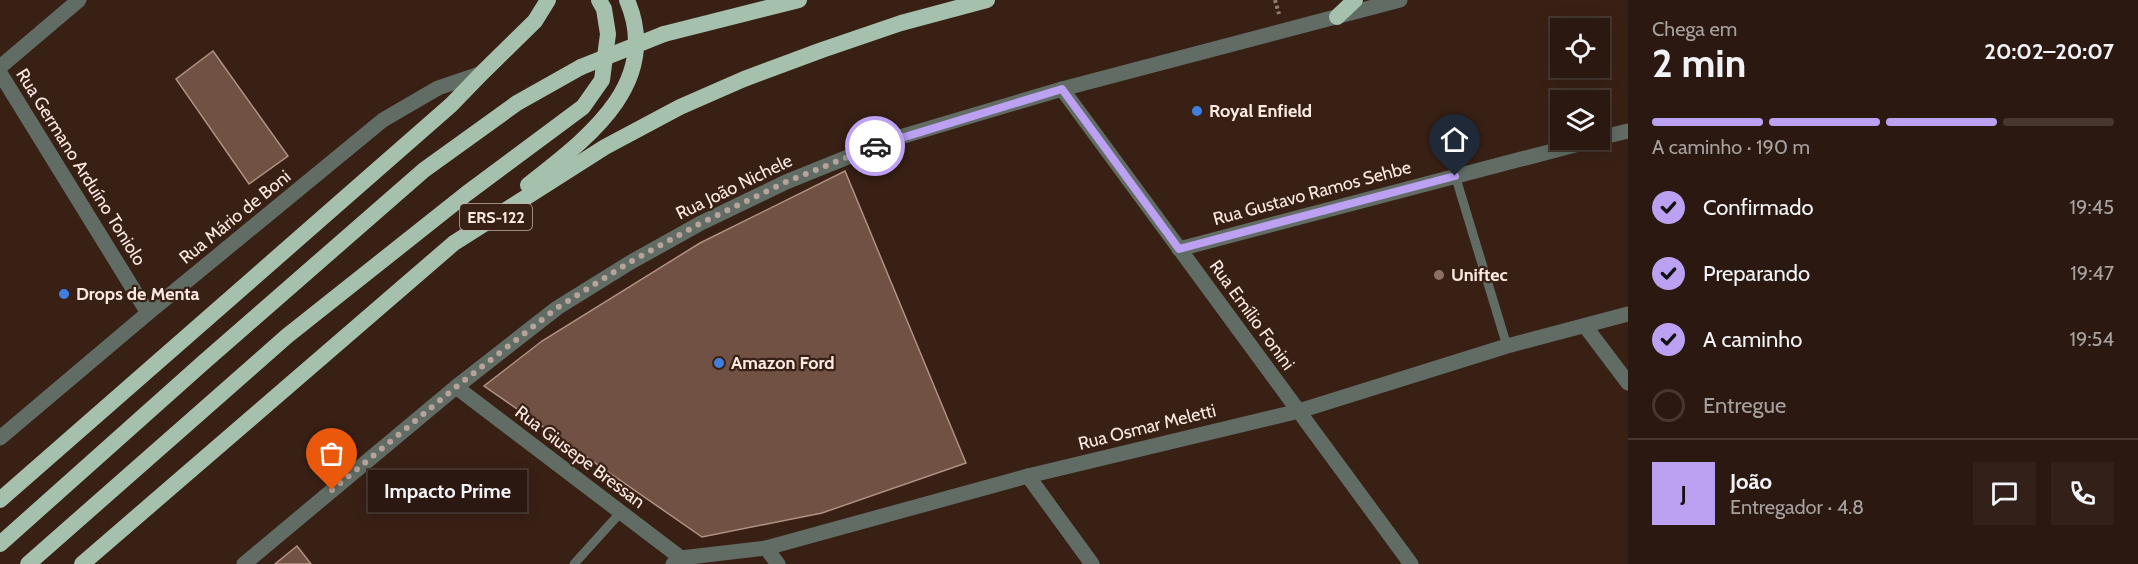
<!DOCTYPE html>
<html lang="pt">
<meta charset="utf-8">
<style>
:root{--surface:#2b1810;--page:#332119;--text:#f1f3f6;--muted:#a6a09f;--line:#473730;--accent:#bca0f2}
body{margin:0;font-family:Cabin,sans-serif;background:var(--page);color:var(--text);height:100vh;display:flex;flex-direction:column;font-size:22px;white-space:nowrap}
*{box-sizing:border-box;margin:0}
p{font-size:20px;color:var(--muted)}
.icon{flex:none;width:33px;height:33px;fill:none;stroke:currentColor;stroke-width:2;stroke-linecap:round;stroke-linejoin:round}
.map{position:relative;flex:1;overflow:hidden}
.side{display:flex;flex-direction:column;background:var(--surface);width:510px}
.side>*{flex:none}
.tools{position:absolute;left:1550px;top:18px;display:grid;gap:12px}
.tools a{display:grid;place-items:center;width:60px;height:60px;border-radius:0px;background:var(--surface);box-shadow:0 3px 15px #0003,0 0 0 2px var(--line);font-size:30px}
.pin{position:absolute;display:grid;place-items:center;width:51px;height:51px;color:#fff;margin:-62px -26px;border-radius:50% 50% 50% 0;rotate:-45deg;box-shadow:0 0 6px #0007}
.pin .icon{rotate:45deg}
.courier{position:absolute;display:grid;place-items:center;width:60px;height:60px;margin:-30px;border:4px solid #bca0f2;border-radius:50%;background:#fff;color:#222;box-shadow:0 2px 8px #0007}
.bubble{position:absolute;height:42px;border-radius:0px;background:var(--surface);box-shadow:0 3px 15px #0003,0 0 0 2px var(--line);font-size:20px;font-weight:700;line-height:42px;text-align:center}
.head em{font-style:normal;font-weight:700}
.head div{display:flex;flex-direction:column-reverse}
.head{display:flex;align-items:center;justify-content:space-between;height:102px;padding:0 24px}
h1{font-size:39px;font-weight:700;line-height:45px}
.bar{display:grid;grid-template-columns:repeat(4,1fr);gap:9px 6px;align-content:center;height:72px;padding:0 24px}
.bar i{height:8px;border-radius:4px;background:var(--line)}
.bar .active{background:var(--accent)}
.bar p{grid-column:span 4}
.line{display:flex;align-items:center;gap:15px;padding:0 24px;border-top:2px solid var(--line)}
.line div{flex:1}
.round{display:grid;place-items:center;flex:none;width:63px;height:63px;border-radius:0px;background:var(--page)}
ol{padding:0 24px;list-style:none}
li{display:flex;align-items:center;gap:18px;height:66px}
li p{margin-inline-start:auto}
li .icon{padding:6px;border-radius:50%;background:var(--accent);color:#111;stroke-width:4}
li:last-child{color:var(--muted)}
li i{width:33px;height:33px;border:3px solid var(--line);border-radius:50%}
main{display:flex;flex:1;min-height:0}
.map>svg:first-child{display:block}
.building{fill:#705144;stroke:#b19183;stroke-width:1.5}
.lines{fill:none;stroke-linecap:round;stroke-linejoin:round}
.path{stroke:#917c72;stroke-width:4;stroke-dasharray:3 3;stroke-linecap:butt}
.service{stroke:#616d64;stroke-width:9}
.minor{stroke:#616d64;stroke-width:15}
.trunk{stroke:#a5c0ac;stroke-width:16}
.trunk-bridge{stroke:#a5c0ac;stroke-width:16}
.done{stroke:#b7a39a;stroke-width:6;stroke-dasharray:0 10.8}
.route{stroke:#bca0f2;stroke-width:8}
.shop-dot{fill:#3f7fe0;stroke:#392015;stroke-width:2}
.education-dot{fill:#8d6e63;stroke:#392015;stroke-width:2}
.labels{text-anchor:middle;stroke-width:4.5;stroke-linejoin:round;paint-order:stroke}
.shield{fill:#392015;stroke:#c1ada4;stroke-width:1.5}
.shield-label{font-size:16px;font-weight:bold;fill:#fbe9e2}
.poi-label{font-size:18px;font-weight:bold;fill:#fbe9e2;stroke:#392015;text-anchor:start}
.street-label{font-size:18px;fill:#fbe9e2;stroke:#392015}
</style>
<main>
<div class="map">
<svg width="1628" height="564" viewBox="0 0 1628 564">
<rect width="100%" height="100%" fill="#392015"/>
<g class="building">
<path d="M213 51 288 156 249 184 176 79Z"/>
<path d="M845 171 966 463 822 513 702 537 484 386 542 341 700 243Z"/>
<path d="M297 546 311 564H275Z"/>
</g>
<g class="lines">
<path class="path" d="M1275 0 1279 14"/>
<g class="service">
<path d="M1455 175 1507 346"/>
<path d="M574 564 621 512"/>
</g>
<g class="minor">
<path d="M0 67 79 0"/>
<path d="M0 73 148 313"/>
<path d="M1062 89 1411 564"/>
<path d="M1599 138 1628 131"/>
<path d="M1179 249 1594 140"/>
<path d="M1585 326 1628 383"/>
<path d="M456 387 681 558"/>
<path d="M0 438 148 313 383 120 438 88 482 73"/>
<path d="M1028 476 1092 564"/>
<path d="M766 548 778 564"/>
<path d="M244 564 456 387 557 308 631 262 701 223 786 182 890 140 1062 89 1400 0"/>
<path d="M673 564 681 558 766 548 1028 476 1299 411 1507 346 1628 314"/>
</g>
<g class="trunk">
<path d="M1337 17 1355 0"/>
<path d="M664 34 799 0"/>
<path d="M528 185C586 139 663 84 627 0"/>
<path d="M0 500 451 105 482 73 535 21 548 0"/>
<path d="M0 544 204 362 424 170 517 103 581 67"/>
<path d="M28 564 287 336 466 194 583 107 602 80 608 34 604 9 599 0"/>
<path d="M82 564 454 243 605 147 680 107 744 79 822 50 901 23 987 0"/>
</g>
<path class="trunk-bridge" d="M581 67 664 34"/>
</g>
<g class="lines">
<path class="done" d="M332 490 456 387 557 308 630 262 701 223 786 182 875 146"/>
<path class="route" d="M875 146 1062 89 1179 249 1455 176"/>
</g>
<g class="shop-dot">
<circle cx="1197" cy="111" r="6"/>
<circle cx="64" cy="294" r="6"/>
<circle cx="719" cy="363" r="6"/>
</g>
<circle class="education-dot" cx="1439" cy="275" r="6"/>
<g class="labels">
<rect class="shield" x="460" y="204" width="72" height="26" rx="4.5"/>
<g class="shield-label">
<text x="496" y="223">ERS-122</text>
</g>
<g class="poi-label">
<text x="1209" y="117">Royal Enfield</text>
<text x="1451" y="281">Uniftec</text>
<text x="76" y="300">Drops de Menta</text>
<text x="731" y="369">Amazon Ford</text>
</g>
<g class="street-label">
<text transform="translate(81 167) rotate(58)" y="6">Rua Germano Arduíno Toniolo</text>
<text transform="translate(734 187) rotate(-26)" y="6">Rua João Nichele</text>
<text transform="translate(1312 193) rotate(-15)" y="6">Rua Gustavo Ramos Sehbe</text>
<text transform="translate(235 217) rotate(-39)" y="6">Rua Mário de Boni</text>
<text transform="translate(1252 315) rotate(54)" y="6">Rua Emílio Fonini</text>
<text transform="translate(1147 427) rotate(-14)" y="6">Rua Osmar Meletti</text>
<text transform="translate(580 457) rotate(37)" y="6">Rua Giusepe Bressan</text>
</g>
</g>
</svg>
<div class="tools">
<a><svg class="icon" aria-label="locate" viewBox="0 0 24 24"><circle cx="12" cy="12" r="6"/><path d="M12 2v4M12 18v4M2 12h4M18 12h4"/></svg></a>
<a><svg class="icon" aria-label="layers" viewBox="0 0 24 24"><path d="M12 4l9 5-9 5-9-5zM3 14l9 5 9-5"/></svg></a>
</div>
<div class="pin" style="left:332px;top:490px;background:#ea580c"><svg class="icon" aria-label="bag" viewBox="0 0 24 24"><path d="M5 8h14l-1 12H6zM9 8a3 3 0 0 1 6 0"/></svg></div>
<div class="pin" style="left:1455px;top:176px;background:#1f2937"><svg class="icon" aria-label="home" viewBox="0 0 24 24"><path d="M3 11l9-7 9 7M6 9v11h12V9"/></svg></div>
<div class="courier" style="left:875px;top:146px"><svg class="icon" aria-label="car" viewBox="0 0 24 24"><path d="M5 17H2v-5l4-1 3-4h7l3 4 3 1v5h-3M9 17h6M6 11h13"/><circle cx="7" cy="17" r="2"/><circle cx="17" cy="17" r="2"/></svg></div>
<div class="bubble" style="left:368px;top:470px;width:159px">Impacto Prime</div>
</div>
<section class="side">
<div class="head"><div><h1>2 min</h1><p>Chega em</p></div><em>20:02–20:07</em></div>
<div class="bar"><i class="active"></i><i class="active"></i><i class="active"></i><i></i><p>A caminho · 190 m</p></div>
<ol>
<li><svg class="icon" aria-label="check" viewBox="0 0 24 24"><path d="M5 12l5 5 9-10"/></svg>Confirmado<p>19:45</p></li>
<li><svg class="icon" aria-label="check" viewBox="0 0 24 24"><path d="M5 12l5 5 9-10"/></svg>Preparando<p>19:47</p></li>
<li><svg class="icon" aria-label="check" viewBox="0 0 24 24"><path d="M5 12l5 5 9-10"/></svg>A caminho<p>19:54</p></li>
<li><i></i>Entregue</li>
</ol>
<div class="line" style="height:108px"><b class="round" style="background:var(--accent);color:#111">J</b><div><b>João</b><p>Entregador · 4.8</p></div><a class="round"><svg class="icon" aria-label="chat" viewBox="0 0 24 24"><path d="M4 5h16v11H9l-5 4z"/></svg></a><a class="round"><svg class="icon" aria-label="phone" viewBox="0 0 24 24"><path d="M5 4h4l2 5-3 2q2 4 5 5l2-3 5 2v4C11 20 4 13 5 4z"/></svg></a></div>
</section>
</main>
